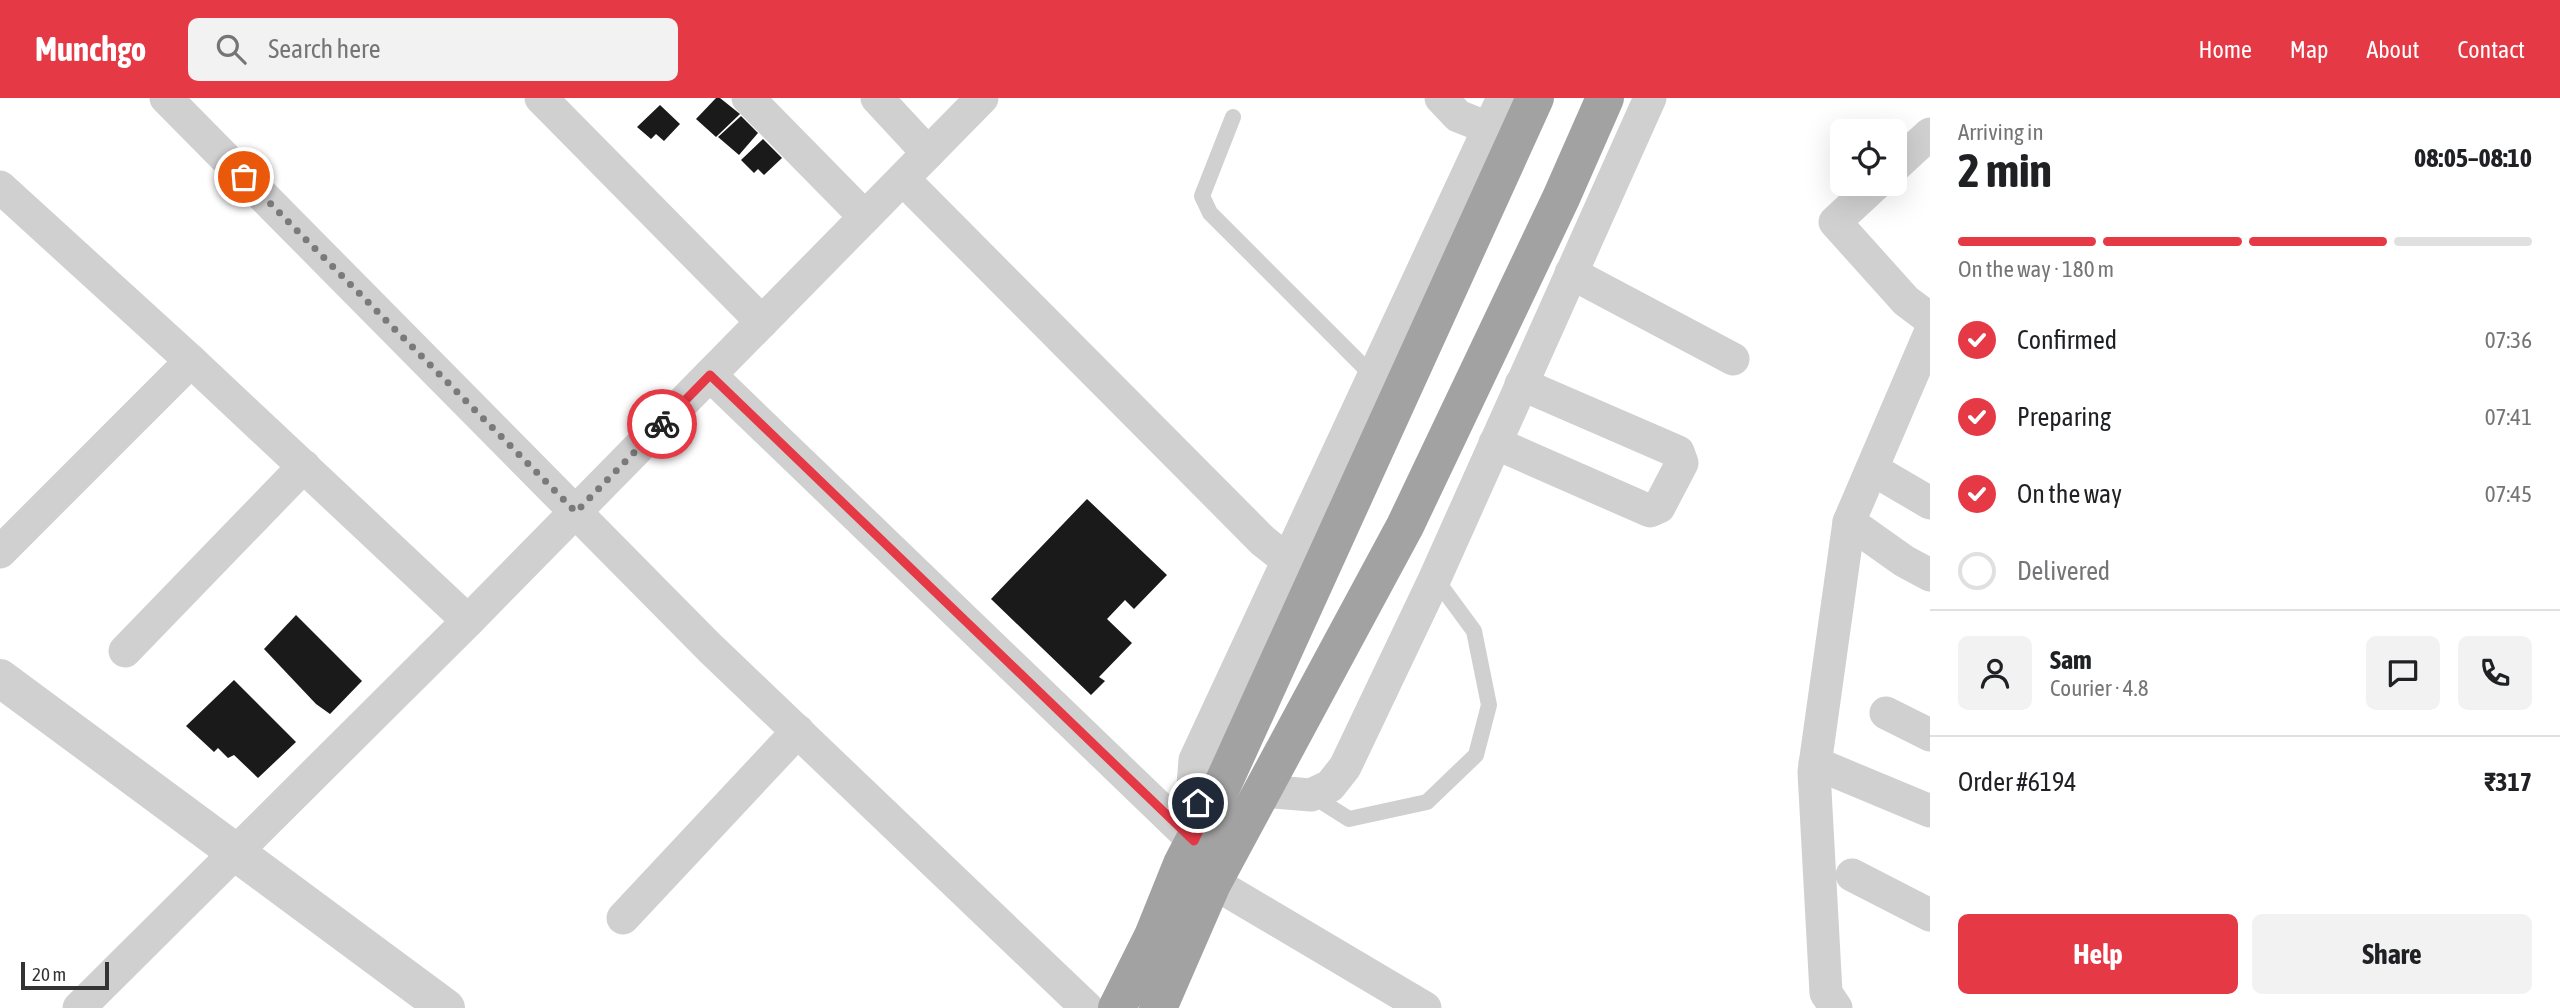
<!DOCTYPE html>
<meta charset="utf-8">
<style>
:root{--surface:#fff;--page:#f2f2f2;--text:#202124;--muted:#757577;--line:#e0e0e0;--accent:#e63946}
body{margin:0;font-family:"Asap Condensed",sans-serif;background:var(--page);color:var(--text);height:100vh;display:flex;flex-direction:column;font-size:26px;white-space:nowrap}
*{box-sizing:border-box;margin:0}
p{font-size:23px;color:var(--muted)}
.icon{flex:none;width:38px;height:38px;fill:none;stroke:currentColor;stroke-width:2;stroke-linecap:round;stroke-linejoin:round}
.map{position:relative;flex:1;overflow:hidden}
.side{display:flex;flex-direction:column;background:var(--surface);width:630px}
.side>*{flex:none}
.tools{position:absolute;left:1830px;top:21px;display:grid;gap:14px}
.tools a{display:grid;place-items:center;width:77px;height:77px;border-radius:10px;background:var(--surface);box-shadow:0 7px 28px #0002;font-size:35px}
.scale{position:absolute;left:21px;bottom:18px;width:88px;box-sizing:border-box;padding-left:7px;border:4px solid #333;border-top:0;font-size:19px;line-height:24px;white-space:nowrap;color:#333;-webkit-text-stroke:5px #fff;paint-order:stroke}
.pin{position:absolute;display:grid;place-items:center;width:60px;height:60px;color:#fff;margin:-30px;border:4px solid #fff;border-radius:50%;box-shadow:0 2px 7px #0007}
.courier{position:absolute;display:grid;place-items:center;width:70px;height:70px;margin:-35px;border:5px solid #e63946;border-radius:50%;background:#fff;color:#222;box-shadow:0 2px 9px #0007}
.overview em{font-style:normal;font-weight:700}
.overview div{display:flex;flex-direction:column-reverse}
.overview{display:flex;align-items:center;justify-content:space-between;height:119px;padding:0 28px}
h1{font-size:46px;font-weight:700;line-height:52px}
.bar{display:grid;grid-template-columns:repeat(4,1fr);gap:10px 7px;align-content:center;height:84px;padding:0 28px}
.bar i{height:9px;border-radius:5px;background:var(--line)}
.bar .on{background:var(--accent)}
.bar p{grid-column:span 4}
.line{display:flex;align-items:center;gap:18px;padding:0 28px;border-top:2px solid var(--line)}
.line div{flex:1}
.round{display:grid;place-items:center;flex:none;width:74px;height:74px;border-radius:10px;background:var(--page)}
ol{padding:0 28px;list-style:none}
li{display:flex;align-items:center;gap:21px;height:77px}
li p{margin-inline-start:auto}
li .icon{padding:7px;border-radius:50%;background:var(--accent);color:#fff;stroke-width:4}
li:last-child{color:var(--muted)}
li i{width:38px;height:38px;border:4px solid var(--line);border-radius:50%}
.button{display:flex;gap:14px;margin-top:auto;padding:14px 28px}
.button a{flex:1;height:80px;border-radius:10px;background:var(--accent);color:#fff;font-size:28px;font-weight:700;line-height:80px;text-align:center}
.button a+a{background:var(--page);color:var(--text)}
header{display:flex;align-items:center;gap:42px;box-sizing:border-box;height:98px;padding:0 35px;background:var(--accent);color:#fff}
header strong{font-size:33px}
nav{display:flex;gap:38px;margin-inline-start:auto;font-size:24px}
.search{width:490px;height:63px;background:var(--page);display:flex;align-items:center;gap:18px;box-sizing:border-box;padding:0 24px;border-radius:10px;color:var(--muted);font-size:26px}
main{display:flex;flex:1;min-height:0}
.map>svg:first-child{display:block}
.building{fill:#1a1a1a}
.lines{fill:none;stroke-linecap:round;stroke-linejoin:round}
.service{stroke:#d0d0d0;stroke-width:16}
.minor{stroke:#d0d0d0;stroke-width:33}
.tertiary{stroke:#d0d0d0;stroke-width:38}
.trunk{stroke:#a2a2a2;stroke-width:38}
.done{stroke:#7a7a7a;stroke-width:7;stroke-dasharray:0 12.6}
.route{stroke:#e63946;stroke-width:9}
</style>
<header>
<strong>Munchgo</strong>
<div class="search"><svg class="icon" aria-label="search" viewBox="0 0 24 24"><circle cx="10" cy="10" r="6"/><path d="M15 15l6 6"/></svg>Search here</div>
<nav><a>Home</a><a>Map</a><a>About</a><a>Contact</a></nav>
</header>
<main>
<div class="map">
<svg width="1930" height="910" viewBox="0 0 1930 910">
<rect width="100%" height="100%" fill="#fff"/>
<g class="building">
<path d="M716 0H720L740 16 716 39 696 21Z"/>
<path d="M660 7 680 26 664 43 656 36 651 41 637 29Z"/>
<path d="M741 18 758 35 739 57 718 39Z"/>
<path d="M763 41 782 60 764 77 758 71 754 75 741 62Z"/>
<path d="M1087 401 1167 477 1134 511 1125 502 1107 521 1132 545 1099 579 1105 583 1091 597 991 501Z"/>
<path d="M296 517 362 583 330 616 316 606 264 551Z"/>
<path d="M234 582 296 644 258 680 234 657 228 660 218 650 214 654 186 628Z"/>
</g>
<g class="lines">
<g class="service">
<path d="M1233 19 1202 98 1210 115 1374 279"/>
<path d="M1311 697 1349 721 1427 704 1476 657 1489 607 1474 533 1435 480"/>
</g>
<g class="minor">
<path d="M166 0 710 550 1087 910"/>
<path d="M541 0 762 224"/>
<path d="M748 0 865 119"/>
<path d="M877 0 928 55"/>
<path d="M1441 0 1458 18 1491 31"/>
<path d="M1895 68 1930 36"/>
<path d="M903 81 1263 443 1288 463"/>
<path d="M1876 86 1835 124 1906 203 1930 221"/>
<path d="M0 89 191 263 468 523"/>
<path d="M1571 175 1733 261"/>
<path d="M1930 235 1849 424 1904 463 1930 477"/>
<path d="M710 277 1194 743"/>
<path d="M1495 345 1650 413 1659 409 1682 365 1678 354 1521 286"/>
<path d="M1872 371 1930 405"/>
<path d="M0 454 191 263"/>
<path d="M125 553 304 368"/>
<path d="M1886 615 1930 637"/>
<path d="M1815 665 1930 713"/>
<path d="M1262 693 1311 697 1330 688 1345 669 1435 480 1650 0"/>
<path d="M1203 724 1193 687 1195 662 1503 0"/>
<path d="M1192 772 1425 910"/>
<path d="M1852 777 1930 817"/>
<path d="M623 820 798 633"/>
<path d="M79 910 468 523 982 0"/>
<path d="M1836 910 1826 895 1814 674 1849 424"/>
</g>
<path class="tertiary" d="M0 580 446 910"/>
<g class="trunk">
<path d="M1117 910 1153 838 1182 766 1216 701 1535 0"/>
<path d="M1158 910 1212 786 1405 428 1561 100 1605 0"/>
</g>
</g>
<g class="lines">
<path class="done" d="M244 79 576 414 662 326"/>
<path class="route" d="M662 326 710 277 1194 743 1203 724 1198 705"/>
</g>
</svg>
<div class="tools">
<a><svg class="icon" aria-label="locate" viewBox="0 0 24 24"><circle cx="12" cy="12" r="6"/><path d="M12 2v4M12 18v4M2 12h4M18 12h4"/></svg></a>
</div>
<div class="scale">20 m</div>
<div class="pin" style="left:244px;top:79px;background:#ea580c"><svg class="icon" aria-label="bag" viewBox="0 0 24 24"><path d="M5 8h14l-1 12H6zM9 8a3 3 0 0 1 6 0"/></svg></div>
<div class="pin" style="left:1198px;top:705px;background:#1f2937"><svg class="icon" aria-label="home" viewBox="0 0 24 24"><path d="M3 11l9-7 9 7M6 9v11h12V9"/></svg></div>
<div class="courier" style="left:662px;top:326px"><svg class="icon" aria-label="bike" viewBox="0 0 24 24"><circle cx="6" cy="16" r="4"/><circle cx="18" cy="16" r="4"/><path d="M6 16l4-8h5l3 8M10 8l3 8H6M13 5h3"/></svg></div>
</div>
<section class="side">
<div class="overview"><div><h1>2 min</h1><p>Arriving in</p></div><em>08:05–08:10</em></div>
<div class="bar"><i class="on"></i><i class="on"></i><i class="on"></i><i></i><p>On the way · 180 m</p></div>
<ol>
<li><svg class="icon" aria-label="check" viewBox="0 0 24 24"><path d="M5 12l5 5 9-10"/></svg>Confirmed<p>07:36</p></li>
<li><svg class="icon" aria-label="check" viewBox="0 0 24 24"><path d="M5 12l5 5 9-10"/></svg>Preparing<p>07:41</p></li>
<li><svg class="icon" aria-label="check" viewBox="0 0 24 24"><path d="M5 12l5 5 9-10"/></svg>On the way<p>07:45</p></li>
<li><i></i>Delivered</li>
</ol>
<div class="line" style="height:126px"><a class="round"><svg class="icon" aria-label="person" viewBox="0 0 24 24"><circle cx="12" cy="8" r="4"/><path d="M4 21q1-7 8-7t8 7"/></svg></a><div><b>Sam</b><p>Courier · 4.8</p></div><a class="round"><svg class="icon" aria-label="chat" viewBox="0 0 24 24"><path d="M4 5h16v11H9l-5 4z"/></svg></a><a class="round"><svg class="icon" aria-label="phone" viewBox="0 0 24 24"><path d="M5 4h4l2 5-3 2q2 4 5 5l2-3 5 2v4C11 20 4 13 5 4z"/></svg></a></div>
<div class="line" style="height:91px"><div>Order #6194</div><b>₹317</b></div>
<div class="button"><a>Help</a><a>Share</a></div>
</section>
</main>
